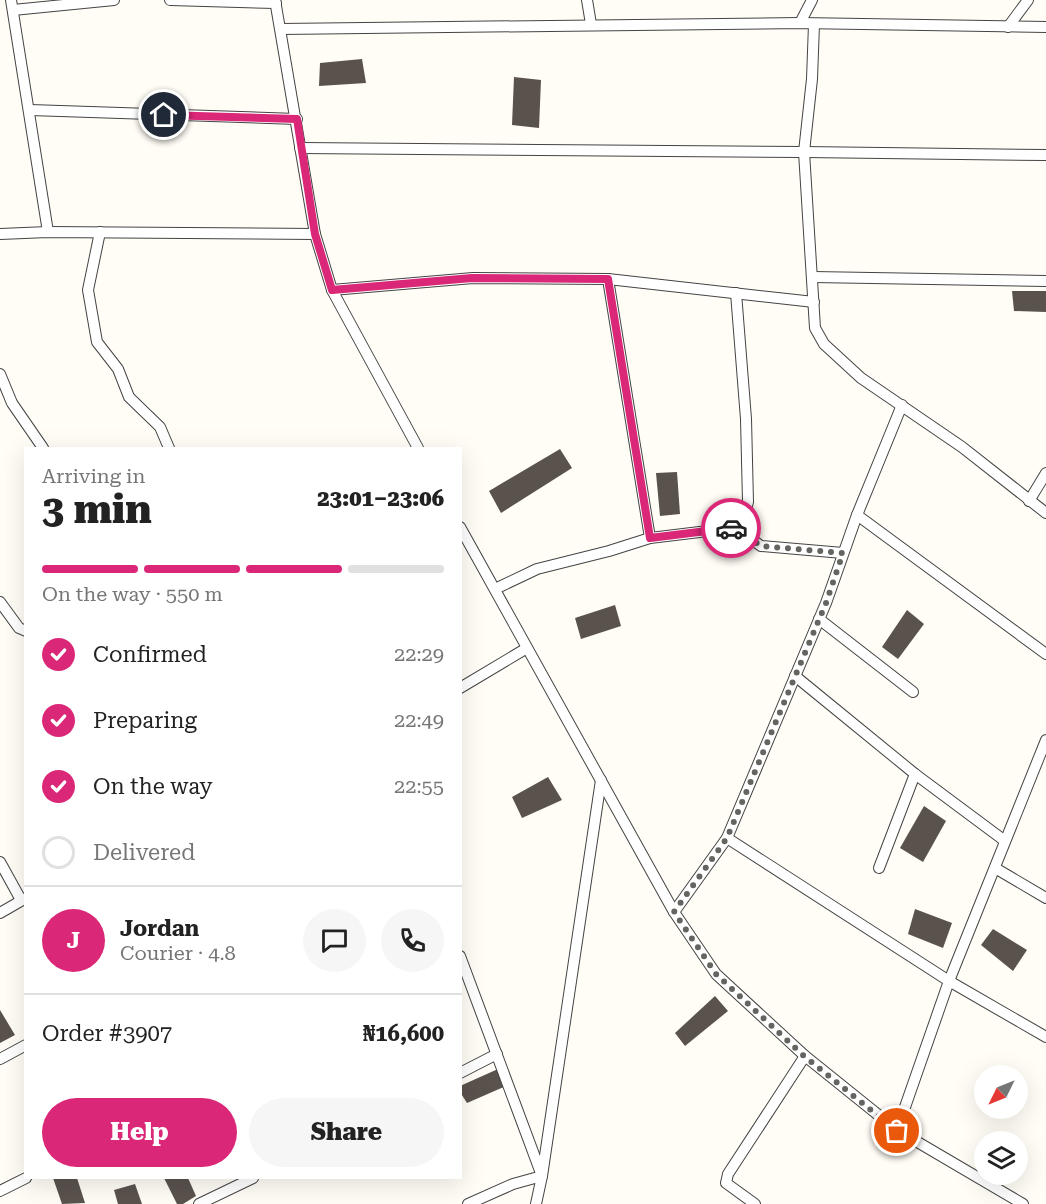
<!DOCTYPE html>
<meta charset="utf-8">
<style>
:root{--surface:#fff;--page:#f6f6f6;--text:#222;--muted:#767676;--line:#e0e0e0;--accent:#db2777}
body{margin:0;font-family:"Roboto Serif",serif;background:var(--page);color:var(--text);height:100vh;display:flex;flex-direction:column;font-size:22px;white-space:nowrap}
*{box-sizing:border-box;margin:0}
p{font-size:20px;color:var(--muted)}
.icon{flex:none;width:33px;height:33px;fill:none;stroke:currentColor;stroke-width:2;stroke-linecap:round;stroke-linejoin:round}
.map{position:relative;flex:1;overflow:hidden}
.details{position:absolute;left:24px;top:447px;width:438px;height:732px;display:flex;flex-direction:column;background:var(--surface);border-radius:0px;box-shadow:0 6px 24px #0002}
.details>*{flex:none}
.needle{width:39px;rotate:227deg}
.fabs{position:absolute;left:974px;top:1065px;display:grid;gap:12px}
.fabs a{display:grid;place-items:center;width:54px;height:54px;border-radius:50%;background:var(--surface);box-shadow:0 6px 24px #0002;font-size:30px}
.pin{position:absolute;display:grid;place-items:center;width:51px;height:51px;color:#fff;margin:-26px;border:3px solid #fff;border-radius:50%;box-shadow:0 2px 6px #0007}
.courier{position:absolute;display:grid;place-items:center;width:60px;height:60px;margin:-30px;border:4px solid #db2777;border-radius:50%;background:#fff;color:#222;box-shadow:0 2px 8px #0007}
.overview em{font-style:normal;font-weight:800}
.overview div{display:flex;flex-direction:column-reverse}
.overview{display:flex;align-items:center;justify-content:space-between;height:102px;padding:0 18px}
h1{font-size:39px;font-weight:800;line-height:45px}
.bar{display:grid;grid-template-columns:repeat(4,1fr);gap:9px 6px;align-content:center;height:72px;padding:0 18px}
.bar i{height:8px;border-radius:4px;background:var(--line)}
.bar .current{background:var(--accent)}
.bar p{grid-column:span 4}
.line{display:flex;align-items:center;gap:15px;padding:0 18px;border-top:2px solid var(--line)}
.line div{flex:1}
.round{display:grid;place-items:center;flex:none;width:63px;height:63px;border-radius:32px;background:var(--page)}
ol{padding:0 18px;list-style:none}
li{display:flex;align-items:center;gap:18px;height:66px}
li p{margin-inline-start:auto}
li .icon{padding:6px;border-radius:50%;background:var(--accent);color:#fff;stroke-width:4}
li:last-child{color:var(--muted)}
li i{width:33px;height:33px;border:3px solid var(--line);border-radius:50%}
.action{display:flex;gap:12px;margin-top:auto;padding:12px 18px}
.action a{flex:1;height:69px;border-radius:36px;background:var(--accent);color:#fff;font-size:24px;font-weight:800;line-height:69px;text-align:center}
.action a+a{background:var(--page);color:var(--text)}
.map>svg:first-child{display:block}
.building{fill:#5a524d}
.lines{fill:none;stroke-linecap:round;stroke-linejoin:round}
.minor-casing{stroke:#444;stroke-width:12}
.minor{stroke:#fff;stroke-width:10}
.done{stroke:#646461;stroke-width:6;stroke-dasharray:0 10.8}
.route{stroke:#db2777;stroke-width:8}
</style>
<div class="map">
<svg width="1046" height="1204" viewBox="0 0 1046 1204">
<rect width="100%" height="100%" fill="#fffdf5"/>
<g class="building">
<path d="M362 59 366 83 319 86 320 63Z"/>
<path d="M514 77 541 80 539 128 512 125Z"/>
<path d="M1012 291H1046V312L1014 311Z"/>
<path d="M560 449 572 468 501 513 489 491Z"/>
<path d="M677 472 680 514 660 516 656 473Z"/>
<path d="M615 605 621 626 581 639 575 618Z"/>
<path d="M907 610 924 624 898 659 882 647Z"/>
<path d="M548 777 562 800 522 818 512 797Z"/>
<path d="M924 806 946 821 923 862 900 848Z"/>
<path d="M915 909 952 923 943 948 908 934Z"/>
<path d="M993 929 1027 950 1013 971 981 945Z"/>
<path d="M715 996 728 1011 685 1046 675 1033Z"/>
<path d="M0 1010 15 1035 0 1043Z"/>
<path d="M498 1069 506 1086 467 1103 460 1092V1086Z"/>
<path d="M53 1178H77L85 1203 62 1204Z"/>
<path d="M164 1178H188L196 1196 183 1204H177Z"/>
<path d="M135 1184 142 1204H118L114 1190Z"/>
</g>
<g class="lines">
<defs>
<g id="minor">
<path d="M11 0 48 232"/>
<path d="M170 0 276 3"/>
<path d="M275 0 315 234 332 290 418 448"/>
<path d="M587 0 591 24"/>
<path d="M13 10 114 0"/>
<path d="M800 23 812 0"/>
<path d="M814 24 812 79 804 152 815 328 824 344 861 378 962 447 1046 513"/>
<path d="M1008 27 1028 0"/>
<path d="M281 29 800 23 1046 27"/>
<path d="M30 110 297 119"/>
<path d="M300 148 804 152 1046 155"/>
<path d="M100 232 88 290 97 342 118 369 129 397 160 427 169 448"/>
<path d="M0 234 48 232 315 234"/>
<path d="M813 277 1046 281"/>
<path d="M608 279 650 538"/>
<path d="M332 290 473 278 608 279 814 302"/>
<path d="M736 293 746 419 748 502 741 527"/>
<path d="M0 374 12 403 43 448"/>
<path d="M1029 501 1046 473"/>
<path d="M857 515 1046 654"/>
<path d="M460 527 674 912 716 974 805 1056 897 1130 1023 1204"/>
<path d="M741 527 754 541 761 546 843 553"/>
<path d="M495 589 537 569 609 551 650 538 741 527"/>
<path d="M0 602 19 628 26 631"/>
<path d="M819 619 913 692"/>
<path d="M795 676 915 774 1005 841"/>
<path d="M460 688 527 648"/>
<path d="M727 838 949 981 1046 1037"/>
<path d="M0 862 21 900"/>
<path d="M879 868 915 774"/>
<path d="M995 868 1046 898"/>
<path d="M674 912 727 838 826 603 857 515 902 405"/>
<path d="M0 913 26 898"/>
<path d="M460 956 542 1176 513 1184 468 1204"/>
<path d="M0 1059 26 1045"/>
<path d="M460 1073 497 1054"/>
<path d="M897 1130 949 981 1046 740"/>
<path d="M0 1191 26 1178"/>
<path d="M199 1204 253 1178"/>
<path d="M536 1204 542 1176 601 780"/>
<path d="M755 1204 726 1183 728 1174 805 1056"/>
</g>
</defs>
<use href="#minor" class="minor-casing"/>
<use href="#minor" class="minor"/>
</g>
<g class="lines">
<path class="done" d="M731 528 741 527 754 541 761 546 843 553 826 603 727 838 674 912 716 974 804 1056 897 1131"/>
<path class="route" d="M164 115 297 119 315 234 332 290 472 278 608 279 650 538 731 528"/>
</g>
</svg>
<div class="fabs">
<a><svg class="needle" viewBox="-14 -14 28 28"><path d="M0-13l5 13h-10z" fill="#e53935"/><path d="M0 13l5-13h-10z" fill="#767676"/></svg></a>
<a><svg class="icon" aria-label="layers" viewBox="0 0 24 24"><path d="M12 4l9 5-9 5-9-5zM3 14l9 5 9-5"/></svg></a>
</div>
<div class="pin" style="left:897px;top:1131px;background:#ea580c"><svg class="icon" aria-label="bag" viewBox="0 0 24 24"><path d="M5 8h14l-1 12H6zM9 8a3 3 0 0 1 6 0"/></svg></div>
<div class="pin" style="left:164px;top:115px;background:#1f2937"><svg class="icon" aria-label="home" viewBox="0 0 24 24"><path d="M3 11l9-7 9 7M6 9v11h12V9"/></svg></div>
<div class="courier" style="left:731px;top:528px"><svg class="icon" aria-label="car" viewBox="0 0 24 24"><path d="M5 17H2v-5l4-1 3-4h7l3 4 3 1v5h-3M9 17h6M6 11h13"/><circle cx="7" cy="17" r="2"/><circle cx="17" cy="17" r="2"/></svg></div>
<section class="details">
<div class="overview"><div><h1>3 min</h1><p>Arriving in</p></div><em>23:01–23:06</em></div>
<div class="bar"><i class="current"></i><i class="current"></i><i class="current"></i><i></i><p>On the way · 550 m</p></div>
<ol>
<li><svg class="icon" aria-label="check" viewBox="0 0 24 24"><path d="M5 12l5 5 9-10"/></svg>Confirmed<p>22:29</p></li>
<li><svg class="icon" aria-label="check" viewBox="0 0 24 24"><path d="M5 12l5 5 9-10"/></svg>Preparing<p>22:49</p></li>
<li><svg class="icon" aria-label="check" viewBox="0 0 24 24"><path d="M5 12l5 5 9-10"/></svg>On the way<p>22:55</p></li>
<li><i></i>Delivered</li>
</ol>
<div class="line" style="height:108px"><b class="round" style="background:var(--accent);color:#fff">J</b><div><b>Jordan</b><p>Courier · 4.8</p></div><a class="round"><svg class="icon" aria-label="chat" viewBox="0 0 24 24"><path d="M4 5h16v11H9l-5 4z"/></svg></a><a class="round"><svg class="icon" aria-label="phone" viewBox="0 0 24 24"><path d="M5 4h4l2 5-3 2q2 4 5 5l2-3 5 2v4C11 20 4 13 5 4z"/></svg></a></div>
<div class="line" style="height:78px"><div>Order #3907</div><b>₦16,600</b></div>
<div class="action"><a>Help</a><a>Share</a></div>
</section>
</div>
